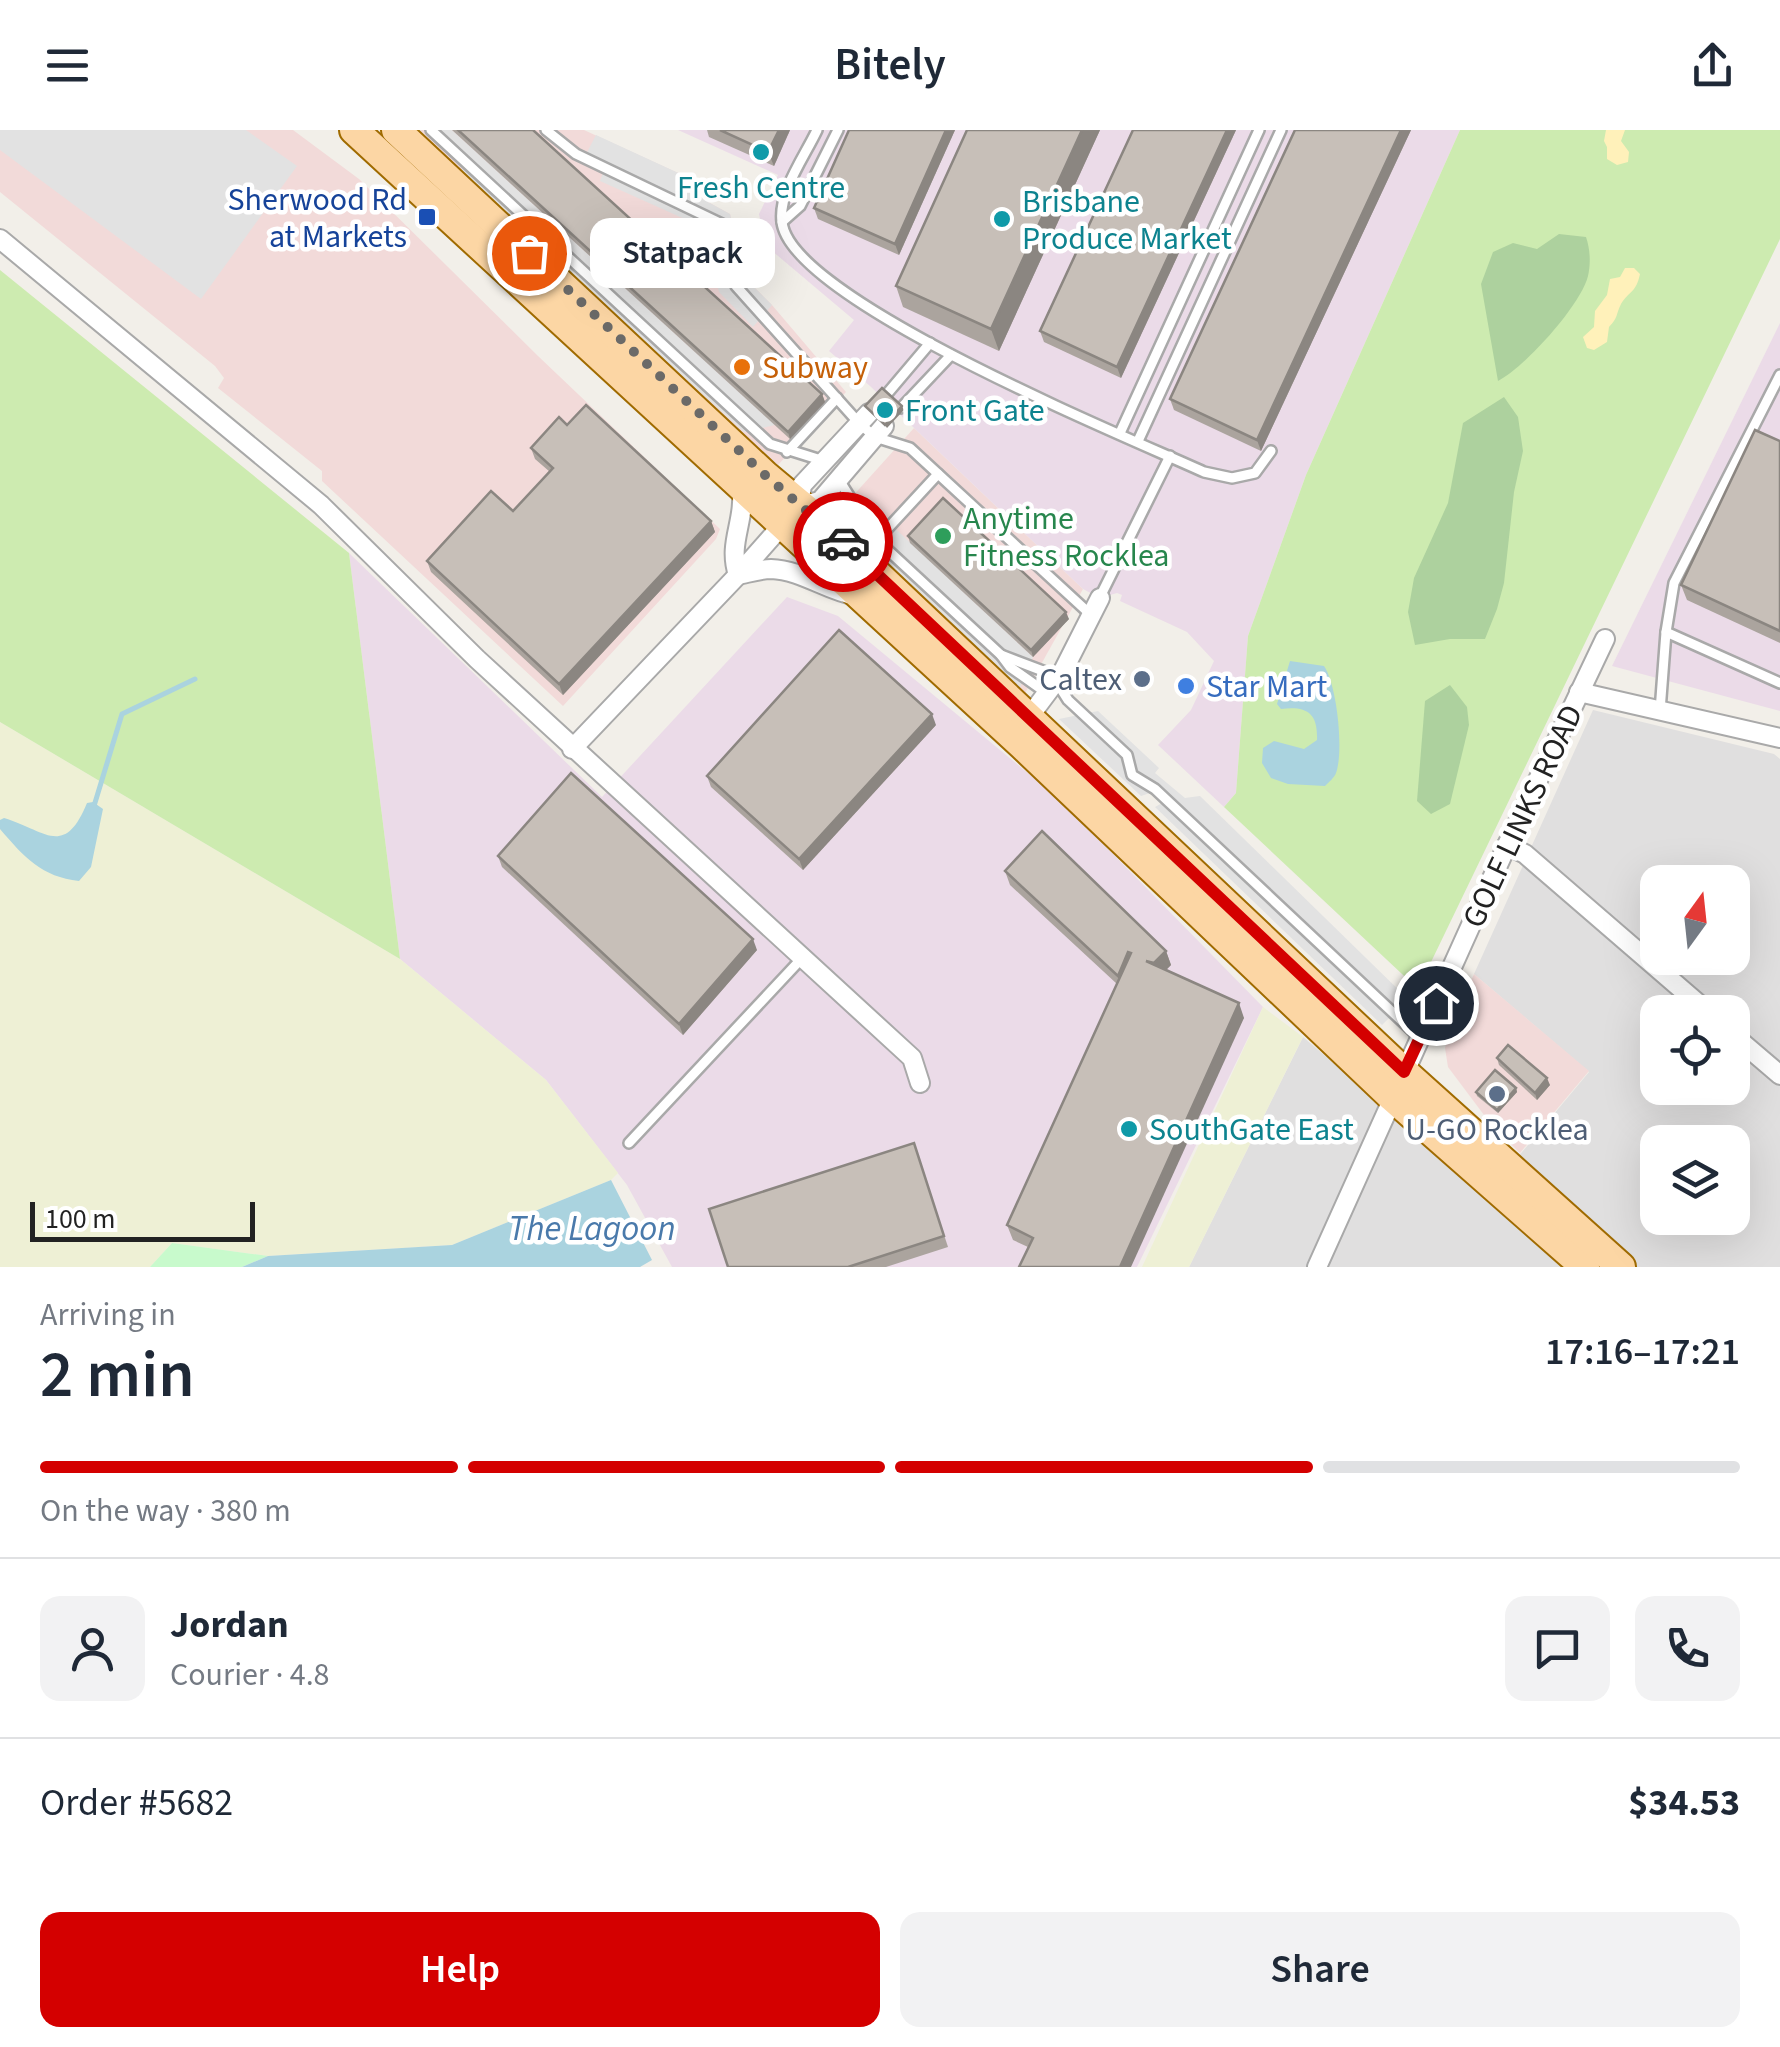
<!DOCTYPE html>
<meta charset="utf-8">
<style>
:root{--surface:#fff;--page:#f2f2f3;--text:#1f2937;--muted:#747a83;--line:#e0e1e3;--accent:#d40000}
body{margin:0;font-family:"Source Sans 3",sans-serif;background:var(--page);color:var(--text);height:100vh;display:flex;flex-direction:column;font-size:38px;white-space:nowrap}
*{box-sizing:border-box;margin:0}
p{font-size:32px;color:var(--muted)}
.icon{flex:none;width:55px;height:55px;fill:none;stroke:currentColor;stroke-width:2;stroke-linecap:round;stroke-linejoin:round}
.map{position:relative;height:1137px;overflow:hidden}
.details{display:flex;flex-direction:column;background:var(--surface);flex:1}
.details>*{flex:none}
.needle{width:65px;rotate:15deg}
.fabs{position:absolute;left:1640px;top:735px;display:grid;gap:20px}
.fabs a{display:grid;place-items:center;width:110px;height:110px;border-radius:20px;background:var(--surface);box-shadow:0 10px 40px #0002;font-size:50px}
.scale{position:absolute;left:30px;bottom:25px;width:225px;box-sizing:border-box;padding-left:10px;border:5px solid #222;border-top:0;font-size:28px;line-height:35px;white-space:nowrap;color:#222;-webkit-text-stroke:8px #fff;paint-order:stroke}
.pin{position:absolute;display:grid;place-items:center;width:85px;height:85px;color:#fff;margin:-42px;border:5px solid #fff;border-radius:50%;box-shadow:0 2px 10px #0007}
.courier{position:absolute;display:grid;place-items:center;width:100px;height:100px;margin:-50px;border:8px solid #d40000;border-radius:50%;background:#fff;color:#222;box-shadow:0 2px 12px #0007}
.bubble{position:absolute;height:70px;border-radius:20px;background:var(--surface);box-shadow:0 10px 40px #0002;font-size:32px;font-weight:600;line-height:70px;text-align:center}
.head em{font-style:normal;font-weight:600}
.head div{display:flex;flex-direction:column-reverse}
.head{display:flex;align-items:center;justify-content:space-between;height:170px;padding:0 40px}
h1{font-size:65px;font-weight:600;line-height:75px}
.bar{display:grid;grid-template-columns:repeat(4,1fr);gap:15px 10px;align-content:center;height:120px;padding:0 40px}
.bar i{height:12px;border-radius:8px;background:var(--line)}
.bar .on{background:var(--accent)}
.bar p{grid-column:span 4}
.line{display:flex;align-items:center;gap:25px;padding:0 40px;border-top:2px solid var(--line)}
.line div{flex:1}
.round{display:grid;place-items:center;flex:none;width:105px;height:105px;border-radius:20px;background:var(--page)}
.cta{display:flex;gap:20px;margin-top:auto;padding:20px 40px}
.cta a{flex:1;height:115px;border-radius:20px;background:var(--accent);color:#fff;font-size:40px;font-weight:600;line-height:115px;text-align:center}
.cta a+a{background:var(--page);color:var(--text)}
header{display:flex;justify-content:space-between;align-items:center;height:130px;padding:0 40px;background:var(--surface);font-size:45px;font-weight:600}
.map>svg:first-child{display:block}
.residential{fill:#e0dfdf;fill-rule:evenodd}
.commercial{fill:#f2dad9}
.industrial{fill:#ebdbe8}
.farmland{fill:#eef0d5}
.grass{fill:#cdebb0}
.forest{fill:#add19e}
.sand{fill:#fff1ba}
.park{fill:#c8facc}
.parking{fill:#e2e2e2}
.water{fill:#aad3df}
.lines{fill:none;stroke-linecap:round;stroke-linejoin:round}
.stream{stroke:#aad3df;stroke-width:5}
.service-casing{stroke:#a9a9a9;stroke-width:14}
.minor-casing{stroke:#a9a9a9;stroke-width:22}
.primary-casing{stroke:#a06b00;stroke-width:32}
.service{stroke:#fff;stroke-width:9}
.minor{stroke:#fff;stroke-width:18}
.primary{stroke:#fcd6a4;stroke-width:28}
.wall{fill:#aba49e}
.shaded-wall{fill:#8b8681}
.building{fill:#c7bfb8;stroke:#8b8681;stroke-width:2.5}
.done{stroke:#6b6a68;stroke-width:10;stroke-dasharray:0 18}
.route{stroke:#d40000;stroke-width:12}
.culture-dot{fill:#0f9aa8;stroke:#fff;stroke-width:4}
.transit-dot{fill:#1a4fb4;stroke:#fff;stroke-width:4}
.food-dot{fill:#e8710a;stroke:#fff;stroke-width:4}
.leisure-dot{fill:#2e9e5b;stroke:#fff;stroke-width:4}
.service-dot{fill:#5c6f8a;stroke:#fff;stroke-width:4}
.shop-dot{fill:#3f7fe0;stroke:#fff;stroke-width:4}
.labels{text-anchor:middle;stroke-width:9;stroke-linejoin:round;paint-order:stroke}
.culture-label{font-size:32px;fill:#0d838f;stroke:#fff;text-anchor:start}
.transit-label{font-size:32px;fill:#164399;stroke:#fff;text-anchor:end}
.food-label{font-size:32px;fill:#c56008;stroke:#fff;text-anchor:start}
.leisure-label{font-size:32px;fill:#27864d;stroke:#fff;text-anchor:start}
.service-label{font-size:32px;fill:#4e5e75;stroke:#fff;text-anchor:end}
.shop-label{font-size:32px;fill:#366cbe;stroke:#fff;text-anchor:start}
.street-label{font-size:32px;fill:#222;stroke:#fff}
.water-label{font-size:35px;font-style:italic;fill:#4a7aab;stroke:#fff}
</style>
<header><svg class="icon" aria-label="menu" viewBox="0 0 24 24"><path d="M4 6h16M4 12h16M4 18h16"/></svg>Bitely<svg class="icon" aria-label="share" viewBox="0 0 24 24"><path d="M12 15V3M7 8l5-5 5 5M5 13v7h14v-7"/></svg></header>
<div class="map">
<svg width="1780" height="1137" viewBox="0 0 1780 1137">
<rect width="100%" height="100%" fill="#f2efe9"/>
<path class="residential" d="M1593 580 1774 624 1780 629V1137H1189L1303 907 1487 1064 1589 942 1474 844ZM1658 752H1732V828H1658ZM1658 882H1732V958H1658ZM1658 1012H1732V1088H1658Z"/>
<g class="commercial">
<path d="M0 0H293L359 49 538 226 720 399 716 409 563 576 322 351V341L218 258 224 248 215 236 0 62Z"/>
<path d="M420 0H584L713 59 708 72 730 84 743 146 772 175 846 262 778 335 460 44Z"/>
<path d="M914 298 1083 459 1024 565 833 388Z"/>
<path d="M1474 844 1589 941 1520 1023 1493 997 1448 937 1445 918 1449 901Z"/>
</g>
<g class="industrial">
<path d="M678 0H1460L1306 345 1248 506 1236 663 1224 677 1158 615 1191 580 1214 531 1187 502 1120 471 1122 465 1117 463 1100 468 1083 459 870 256 829 221 854 190 765 115 759 84 778 45Z"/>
<path d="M1780 193V581L1612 536Z"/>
<path d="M349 423 602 667 787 467 838 486 1058 668 1263 877 1137 1137H672L627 1055 546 950 400 829Z"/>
</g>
<g class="farmland">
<path d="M0 592 400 829 546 950 618 1043 611 1050 452 1115 268 1126 172 1113 150 1137H0Z"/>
<path d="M1263 877 1303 907 1189 1137H1142Z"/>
</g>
<g class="grass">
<path d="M1460 0H1780V109L1418 859 1224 677 1236 663 1248 506 1306 345Z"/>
<path d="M0 140 349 423 400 829 0 592Z"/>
</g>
<g class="forest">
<path d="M1559 104 1586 107C1590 119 1591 132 1588 146 1581 175 1525 237 1498 251L1481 154 1493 122 1513 113 1537 119Z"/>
<path d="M1504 267 1518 287 1523 321 1514 362 1504 453 1497 479 1485 509H1450L1415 515 1408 482 1414 448 1448 373 1463 293Z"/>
<path d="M1450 555 1467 577 1469 595 1450 674 1431 684 1417 671 1425 571Z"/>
</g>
<g class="sand">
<path d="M1606 0H1625L1621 11 1629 22 1628 32 1617 35 1607 29V17L1604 11Z"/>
<path d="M1625 138H1634L1640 144C1636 163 1629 161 1621 174 1616 184 1618 188 1609 197L1607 212 1594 220 1587 218 1583 207 1594 197 1595 181 1607 165 1610 149 1620 147Z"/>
</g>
<path class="park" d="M172 1113 268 1126 242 1137H150Z"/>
<g class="parking">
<path d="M0 0H246L297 36 201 169 0 20Z"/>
<path d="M436 0H452L775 295 744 302 463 46 462 34 430 6Z"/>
<path d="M596 5 713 59 708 72 730 84 743 146 772 175 753 197 719 162 706 107 718 105 715 94 701 85 698 95 600 51 604 40 583 30Z"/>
<path d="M871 376 1033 527 1019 560 848 400 850 389Z"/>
<path d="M1098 581 1159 638 1155 643 1185 668 1200 666 1408 869 1382 895 1155 677 1164 672 1153 662 1141 666 1059 589Z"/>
</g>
<g class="water">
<path d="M1290 531 1324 536C1337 555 1344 621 1336 643 1335 647 1328 653 1325 656L1288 654 1271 648 1262 633 1263 618 1274 611 1304 619 1317 610C1318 583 1307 576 1281 579L1277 574Z"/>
<path d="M93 672 103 679 91 737 79 751C42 747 24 727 0 699V690L4 688C45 700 64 729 87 673Z"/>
<path d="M611 1050 652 1130 640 1137H242L268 1126 452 1115Z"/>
</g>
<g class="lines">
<path class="stream" d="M94 676 122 584 195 549"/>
<defs>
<g id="service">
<path d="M431 0 770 314 821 330"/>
<path d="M546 0 576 24 722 94 736 156 859 293 875 307 910 318 1090 484"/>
<path d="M817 0C805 26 778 62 782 92 790 170 1130 308 1204 342L1232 348 1255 343 1271 321"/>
<path d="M782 92 800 76 838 0"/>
<path d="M886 265 930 213"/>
<path d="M901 278 951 225"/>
<path d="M1120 303 1259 0"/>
<path d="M1138 311 1281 0"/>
<path d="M787 322 837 268"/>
<path d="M839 350 877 410 1001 525 1010 537 1048 564"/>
<path d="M877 410 938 344"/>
<path d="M1100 467 1170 326"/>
<path d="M1666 502 1780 553"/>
<path d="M1001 525 1043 541 1056 551 1068 570 1127 625 1132 645 1155 659 1420 908"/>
<path d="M1660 581 1666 502 1674 453 1780 245"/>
<path d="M629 1013 804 826"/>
</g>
<g id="minor">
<path d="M0 109 321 375 477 529 912 928 920 953"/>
<path d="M799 376 820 371 884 296"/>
<path d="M738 445C748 443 760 439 771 439 802 440 827 461 857 466"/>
<path d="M738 445C727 411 747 391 741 354"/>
<path d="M1579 562 1780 608"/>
<path d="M1027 595 1029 587 1062 543 1100 468"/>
<path d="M572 619 738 445 799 376 802 355 869 283"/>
<path d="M1507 715 1525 724 1708 882"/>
<path d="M1732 904 1780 945"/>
<path d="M1317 1137 1507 715 1605 509"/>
</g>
<g id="primary">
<path d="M354 0 1022 615 1392 967 1585 1137"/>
<path d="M396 0 765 345 826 396 1404 942 1621 1137"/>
</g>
</defs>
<use href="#service" class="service-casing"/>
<use href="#minor" class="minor-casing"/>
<use href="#primary" class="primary-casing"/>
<use href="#service" class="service"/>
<use href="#minor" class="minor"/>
<use href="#primary" class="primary"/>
</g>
<g class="wall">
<path d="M452 0H533L822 264 825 272 790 309Z"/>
<path d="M707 0H790L774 36 709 7Z"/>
<path d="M849 0H955L899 125 818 89 814 78Z"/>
<path d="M967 0H1100L999 221 903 177 896 156Z"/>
<path d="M1133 0H1236L1121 248 1044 212 1040 201Z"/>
<path d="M1295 0H1411L1261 321 1174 280 1170 269Z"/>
<path d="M1780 311V513L1687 470 1681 455Z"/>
<path d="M531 318 711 391 715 402 563 565 431 442 427 431 513 381 550 342 535 329Z"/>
<path d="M908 406 1069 489 1033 527 910 413Z"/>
<path d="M936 595 803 740 711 657 707 646Z"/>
<path d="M498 726 757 820 683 905 502 737Z"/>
<path d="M1005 741 1166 821 1171 835 1166 840 1244 888 1028 1117 1013 1110 1007 1095 1117 854 1010 755Z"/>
<path d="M1497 928 1550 955 1537 970 1499 935Z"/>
<path d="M1516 958 1517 962 1498 983 1477 966 1476 962Z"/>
<path d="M914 1013 948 1117 886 1137H728Z"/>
</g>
<g class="shaded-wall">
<path d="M779 0H790L774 36 768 22Z"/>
<path d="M946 0H955L899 125 895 114Z"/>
<path d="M1082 0H1100L999 221 991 199Z"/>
<path d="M1227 0H1236L1121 248 1117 237Z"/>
<path d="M1401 0H1411L1261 321 1257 310Z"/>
<path d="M822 264 825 272 790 309 788 302Z"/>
<path d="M902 276 904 280 887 298 885 295Z"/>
<path d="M711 391 715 402 563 565 559 554Z"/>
<path d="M1066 482 1069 489 1033 527 1031 520Z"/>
<path d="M932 584 936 595 803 740 799 729Z"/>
<path d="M753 809 757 820 683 905 679 894Z"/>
<path d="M1166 821 1171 835 1159 847 1154 833Z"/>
<path d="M1128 822 1133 836 1123 860 1118 846Z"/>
<path d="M1239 873 1244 888 1131 1137H1120Z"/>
<path d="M1547 948 1550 955 1537 970 1535 963Z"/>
<path d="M1516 958 1517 962 1498 983 1497 980Z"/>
</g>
<g class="building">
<path d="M458 0H533L822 264 788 302Z"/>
<path d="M720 0H779L768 22Z"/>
<path d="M849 0H946L895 114 814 78Z"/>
<path d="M967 0H1082L991 199 896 156Z"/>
<path d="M1133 0H1227L1117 237 1040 201Z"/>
<path d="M1295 0H1401L1257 310 1170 269Z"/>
<path d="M882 258 902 276 885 295 865 276Z"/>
<path d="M586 275 711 391 559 554 427 431 491 361 513 381 553 338 531 318 559 287 567 295Z"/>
<path d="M1755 300 1780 311V501L1681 455Z"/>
<path d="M943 368 1066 482 1031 520 908 406Z"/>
<path d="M839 500 932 584 799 729 707 646Z"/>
<path d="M571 643 753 809 679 894 498 726Z"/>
<path d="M1042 701 1166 821 1154 833 1146 831 1239 873 1120 1137H1019L1033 1108 1007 1095 1131 823 1128 822 1118 846 1005 741Z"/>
<path d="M1508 915 1547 948 1535 963 1497 928Z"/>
<path d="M1495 940 1516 958 1497 980 1476 962Z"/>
<path d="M914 1013 944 1106 848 1137H728L709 1079Z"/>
</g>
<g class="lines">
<path class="done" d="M529 123 765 345 843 412"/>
<path class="route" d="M843 412 1404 942 1436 873"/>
</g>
<g class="culture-dot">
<circle cx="761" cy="22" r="10"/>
<circle cx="1002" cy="89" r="10"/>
<circle cx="885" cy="280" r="10"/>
<circle cx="1129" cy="999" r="10"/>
</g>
<rect class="transit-dot" x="417" y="77" width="20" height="20" rx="5"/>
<circle class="food-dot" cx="742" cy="237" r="10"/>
<circle class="leisure-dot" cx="943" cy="406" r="10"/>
<g class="service-dot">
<circle cx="1142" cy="549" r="10"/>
<circle cx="1497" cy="964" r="10"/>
</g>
<circle class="shop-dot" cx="1186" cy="556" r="10"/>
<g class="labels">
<g class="culture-label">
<text x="761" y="68" text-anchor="middle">Fresh Centre</text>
<text x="1022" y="82">Brisbane<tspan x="1022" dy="37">Produce Market</tspan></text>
<text x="905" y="291">Front Gate</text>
<text x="1149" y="1010">SouthGate East</text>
</g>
<g class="transit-label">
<text x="407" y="80">Sherwood Rd<tspan x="407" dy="37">at Markets</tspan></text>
</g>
<g class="food-label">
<text x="762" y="248">Subway</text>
</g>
<g class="leisure-label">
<text x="963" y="399">Anytime<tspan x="963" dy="37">Fitness Rocklea</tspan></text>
</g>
<g class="service-label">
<text x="1122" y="560">Caltex</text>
<text x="1497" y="1010" text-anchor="middle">U-GO Rocklea</text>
</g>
<g class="shop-label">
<text x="1206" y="567">Star Mart</text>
</g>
<g class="street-label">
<text transform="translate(1522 686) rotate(-65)" y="11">GOLF LINKS ROAD</text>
</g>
<g class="water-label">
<text x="592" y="1110">The Lagoon</text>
</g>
</g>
</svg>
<div class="fabs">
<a><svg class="needle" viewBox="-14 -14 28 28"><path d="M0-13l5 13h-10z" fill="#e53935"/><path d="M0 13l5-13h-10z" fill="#747a83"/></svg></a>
<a><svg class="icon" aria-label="locate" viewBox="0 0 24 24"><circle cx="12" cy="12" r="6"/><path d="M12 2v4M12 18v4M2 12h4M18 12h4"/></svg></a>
<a><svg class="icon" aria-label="layers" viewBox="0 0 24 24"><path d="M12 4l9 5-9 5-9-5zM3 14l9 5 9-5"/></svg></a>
</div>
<div class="scale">100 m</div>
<div class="pin" style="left:529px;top:123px;background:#ea580c"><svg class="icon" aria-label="bag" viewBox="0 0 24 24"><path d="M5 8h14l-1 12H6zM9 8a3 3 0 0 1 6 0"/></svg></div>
<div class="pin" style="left:1436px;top:873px;background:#1f2937"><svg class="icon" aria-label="home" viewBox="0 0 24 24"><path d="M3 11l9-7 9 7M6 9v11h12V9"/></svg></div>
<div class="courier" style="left:843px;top:412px"><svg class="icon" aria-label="car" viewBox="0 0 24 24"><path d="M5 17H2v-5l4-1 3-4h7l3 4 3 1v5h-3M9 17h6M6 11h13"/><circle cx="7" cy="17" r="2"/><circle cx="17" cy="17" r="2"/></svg></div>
<div class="bubble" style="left:590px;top:88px;width:185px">Statpack</div>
</div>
<section class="details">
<div class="head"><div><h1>2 min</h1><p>Arriving in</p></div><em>17:16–17:21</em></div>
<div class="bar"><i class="on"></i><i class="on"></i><i class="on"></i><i></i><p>On the way · 380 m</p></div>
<div class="line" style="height:180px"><a class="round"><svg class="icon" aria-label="person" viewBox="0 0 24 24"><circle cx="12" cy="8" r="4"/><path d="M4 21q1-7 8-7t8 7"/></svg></a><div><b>Jordan</b><p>Courier · 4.8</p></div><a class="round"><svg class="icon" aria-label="chat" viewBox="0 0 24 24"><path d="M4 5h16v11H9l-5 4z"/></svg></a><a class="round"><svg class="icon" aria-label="phone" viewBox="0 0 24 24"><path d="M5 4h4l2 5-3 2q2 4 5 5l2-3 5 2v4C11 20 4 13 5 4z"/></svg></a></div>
<div class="line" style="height:130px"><div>Order #5682</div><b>$34.53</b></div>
<div class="cta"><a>Help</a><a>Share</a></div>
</section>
